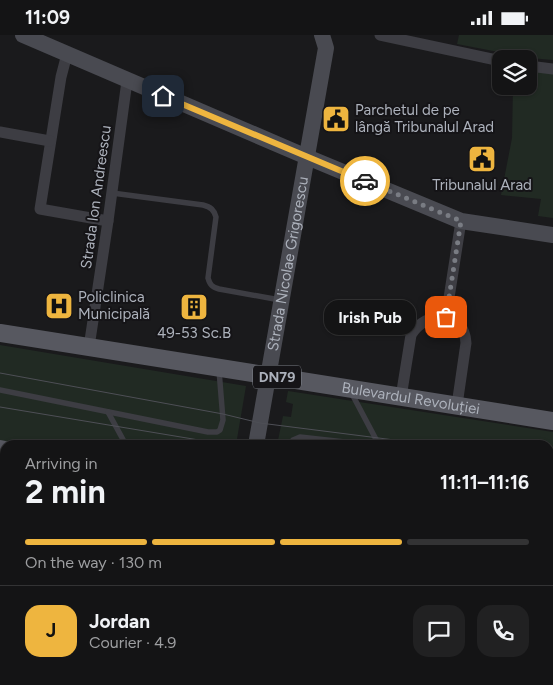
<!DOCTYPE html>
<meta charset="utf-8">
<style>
:root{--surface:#141415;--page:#212122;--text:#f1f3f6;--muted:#9d9ea0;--line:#333334;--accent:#eeb53f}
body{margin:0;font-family:Figtree,sans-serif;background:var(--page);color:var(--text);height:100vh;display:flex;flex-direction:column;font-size:19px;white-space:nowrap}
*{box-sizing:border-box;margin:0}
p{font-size:16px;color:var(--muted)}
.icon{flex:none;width:28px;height:28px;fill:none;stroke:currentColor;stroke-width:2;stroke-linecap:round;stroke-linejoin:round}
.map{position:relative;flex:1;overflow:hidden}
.details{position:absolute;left:0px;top:405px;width:554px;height:245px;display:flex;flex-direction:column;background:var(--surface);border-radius:15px 15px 0 0;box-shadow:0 1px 4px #0004,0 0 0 1px var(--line)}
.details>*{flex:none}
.buttons{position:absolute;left:492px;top:15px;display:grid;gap:10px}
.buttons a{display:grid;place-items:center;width:45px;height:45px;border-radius:10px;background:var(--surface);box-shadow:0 1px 4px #0004,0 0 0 1px var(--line);font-size:25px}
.pin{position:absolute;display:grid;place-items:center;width:42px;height:42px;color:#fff;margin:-21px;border-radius:10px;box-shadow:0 2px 8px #0006}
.courier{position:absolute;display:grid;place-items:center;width:50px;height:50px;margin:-25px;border:4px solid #eeb53f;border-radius:50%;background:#fff;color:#222;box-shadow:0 1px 6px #0007}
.bubble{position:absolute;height:35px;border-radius:15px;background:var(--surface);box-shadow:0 1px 4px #0004,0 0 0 1px var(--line);font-size:16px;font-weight:700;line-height:35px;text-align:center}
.overview em{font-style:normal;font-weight:700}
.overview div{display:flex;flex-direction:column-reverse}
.overview{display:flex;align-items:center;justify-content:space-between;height:85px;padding:0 25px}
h1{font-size:32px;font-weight:700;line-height:38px}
.bar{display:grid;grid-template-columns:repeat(4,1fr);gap:8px 5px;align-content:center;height:60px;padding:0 25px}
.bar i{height:6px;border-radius:4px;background:var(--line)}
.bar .current{background:var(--accent)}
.bar p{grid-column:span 4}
.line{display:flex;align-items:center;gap:12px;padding:0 25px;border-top:1px solid var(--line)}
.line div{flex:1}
.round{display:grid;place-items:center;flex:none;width:52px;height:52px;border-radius:15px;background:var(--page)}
.status{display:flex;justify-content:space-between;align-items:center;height:35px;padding:0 25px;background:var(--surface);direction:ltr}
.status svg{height:14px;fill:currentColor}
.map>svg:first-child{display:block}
.green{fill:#212a23}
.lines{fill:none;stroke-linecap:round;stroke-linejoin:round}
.lane{stroke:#3d3d43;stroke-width:5.5}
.street{stroke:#3d3d43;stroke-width:11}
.secondary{stroke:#494a51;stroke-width:16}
.primary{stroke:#575860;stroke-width:18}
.tram{stroke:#4e4f56;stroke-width:1}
.done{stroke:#797c83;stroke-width:5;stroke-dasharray:0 9}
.route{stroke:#eeb53f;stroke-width:6}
.labels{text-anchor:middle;stroke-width:4;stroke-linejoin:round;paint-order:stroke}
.shield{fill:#151417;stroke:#7f828a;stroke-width:1}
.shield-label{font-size:14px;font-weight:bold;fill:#acb1bb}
.poi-label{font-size:15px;fill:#acb1bb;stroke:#151417;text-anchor:start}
.street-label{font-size:15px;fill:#acb1bb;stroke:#151417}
</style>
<div class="status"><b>11:09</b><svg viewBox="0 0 49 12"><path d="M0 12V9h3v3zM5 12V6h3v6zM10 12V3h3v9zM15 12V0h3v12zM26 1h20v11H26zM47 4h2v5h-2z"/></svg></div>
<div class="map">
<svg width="553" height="650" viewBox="0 0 553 650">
<rect width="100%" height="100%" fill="#1a1a1c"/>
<g class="green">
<path d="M459 0H553V25L530 23 457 9Z"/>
<path d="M529 36 553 38V183L538 181 541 164 501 160 512 103 513 51H529Z"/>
<path d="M0 310 246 351 236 410H16L0 407Z"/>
<path d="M288 356 553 397V473L549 472V410H277L283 381 291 382 293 369 286 367Z"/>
</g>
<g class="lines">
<g class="lane">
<path d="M112 158 203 170C211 172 214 175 216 182L208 243C210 250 212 252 219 254L280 265"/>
<path d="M0 355 208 397H217L220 395 223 385 219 335"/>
<path d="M352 359 379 410"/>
<path d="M108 377 126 410"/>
<path d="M289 410 293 405 300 402 372 410"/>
<path d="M549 430 553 431"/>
<path d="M0 529 5 530"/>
<path d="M549 624 552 631 549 650"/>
<path d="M0 649 5 645"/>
<path d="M131 650 132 645"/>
<path d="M366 650 375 648 398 650"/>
</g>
<g class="street">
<path d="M380 0 501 26"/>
<path d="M67 19 61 42 40 174 108 186"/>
<path d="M529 31 553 34"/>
<path d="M0 97 50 106"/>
<path d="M446 282 461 186"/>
<path d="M89 312 108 186 127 46"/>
<path d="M401 362 411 300C426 275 464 274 466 308L457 370"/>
<path d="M422 650V645"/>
</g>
<g class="secondary">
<path d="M23 0 307 122 461 186 553 200"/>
<path id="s1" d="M256 410 326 13 322 0"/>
<path d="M211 650 212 645"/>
</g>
<g class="primary">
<path id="s2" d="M0 298 553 386"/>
<path d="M0 414 5 415"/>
<path d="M549 481H553"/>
</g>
<g class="tram">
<path d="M0 338 223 379 260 388 434 410"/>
<path d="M0 372 229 410"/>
<path d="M549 423H553"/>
<path d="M549 445 553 446"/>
</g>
</g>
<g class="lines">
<path class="done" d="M365 146 461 186 446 282"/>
<path class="route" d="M163 61 365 146"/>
</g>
<defs>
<symbol id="civic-square" viewBox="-11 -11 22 22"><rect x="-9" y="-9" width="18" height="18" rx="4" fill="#eeb53f" stroke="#151417"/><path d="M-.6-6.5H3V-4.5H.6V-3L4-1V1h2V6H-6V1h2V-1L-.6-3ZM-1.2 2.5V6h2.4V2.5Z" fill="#111"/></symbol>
<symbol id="hospital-square" viewBox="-11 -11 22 22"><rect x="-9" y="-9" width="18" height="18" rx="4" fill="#eeb53f" stroke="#151417"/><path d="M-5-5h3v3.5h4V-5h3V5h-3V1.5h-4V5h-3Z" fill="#111"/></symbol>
<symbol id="building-square" viewBox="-11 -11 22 22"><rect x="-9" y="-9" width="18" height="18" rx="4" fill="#eeb53f" stroke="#151417"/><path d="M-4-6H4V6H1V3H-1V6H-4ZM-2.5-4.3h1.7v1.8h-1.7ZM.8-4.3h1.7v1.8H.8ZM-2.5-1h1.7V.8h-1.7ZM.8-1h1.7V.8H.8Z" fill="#111"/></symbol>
</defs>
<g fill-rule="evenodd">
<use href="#civic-square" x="320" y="68" width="32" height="32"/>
<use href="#civic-square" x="466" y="108" width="32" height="32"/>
<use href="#hospital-square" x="43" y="255" width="32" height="32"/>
<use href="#building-square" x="178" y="256" width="32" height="32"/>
</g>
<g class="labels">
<rect class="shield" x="253" y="330.5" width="48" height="23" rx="4"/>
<g class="shield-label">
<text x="277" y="347">DN79</text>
</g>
<g class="poi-label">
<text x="355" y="80">Parchetul de pe<tspan x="355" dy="17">lângă Tribunalul Arad</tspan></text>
<text x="482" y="155" text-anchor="middle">Tribunalul Arad</text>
<text x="78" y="267">Policlinica<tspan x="78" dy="17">Municipală</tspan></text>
<text x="194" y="303" text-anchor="middle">49-53 Sc.B</text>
</g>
<g class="street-label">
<text transform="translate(96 162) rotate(-82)" y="5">Strada Ion Andreescu</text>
<text dy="5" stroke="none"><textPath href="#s1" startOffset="184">Strada Nicolae Grigorescu</textPath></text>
<text dy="5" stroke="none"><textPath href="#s2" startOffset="416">Bulevardul Revoluției</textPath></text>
</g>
</g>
</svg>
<div class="buttons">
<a><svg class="icon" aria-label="layers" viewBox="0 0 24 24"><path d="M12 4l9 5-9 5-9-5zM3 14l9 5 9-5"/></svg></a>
</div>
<div class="pin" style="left:446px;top:282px;background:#ea580c"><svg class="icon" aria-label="bag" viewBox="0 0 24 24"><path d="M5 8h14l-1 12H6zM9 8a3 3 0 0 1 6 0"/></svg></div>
<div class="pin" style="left:163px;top:61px;background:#1f2937"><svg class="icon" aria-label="home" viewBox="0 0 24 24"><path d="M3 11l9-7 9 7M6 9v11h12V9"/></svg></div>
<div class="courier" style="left:365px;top:146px"><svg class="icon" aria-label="car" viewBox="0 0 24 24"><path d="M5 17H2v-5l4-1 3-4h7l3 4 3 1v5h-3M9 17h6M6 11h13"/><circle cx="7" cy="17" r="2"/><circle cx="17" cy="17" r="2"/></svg></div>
<div class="bubble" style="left:324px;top:265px;width:92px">Irish Pub</div>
<section class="details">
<div class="overview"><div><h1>2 min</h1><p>Arriving in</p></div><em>11:11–11:16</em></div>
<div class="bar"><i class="current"></i><i class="current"></i><i class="current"></i><i></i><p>On the way · 130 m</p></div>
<div class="line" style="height:90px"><b class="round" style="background:var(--accent);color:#111">J</b><div><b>Jordan</b><p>Courier · 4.9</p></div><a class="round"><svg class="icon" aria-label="chat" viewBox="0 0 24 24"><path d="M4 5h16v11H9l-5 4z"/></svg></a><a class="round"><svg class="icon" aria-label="phone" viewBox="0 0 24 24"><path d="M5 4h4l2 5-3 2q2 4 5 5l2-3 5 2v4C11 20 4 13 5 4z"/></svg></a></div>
</section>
</div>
